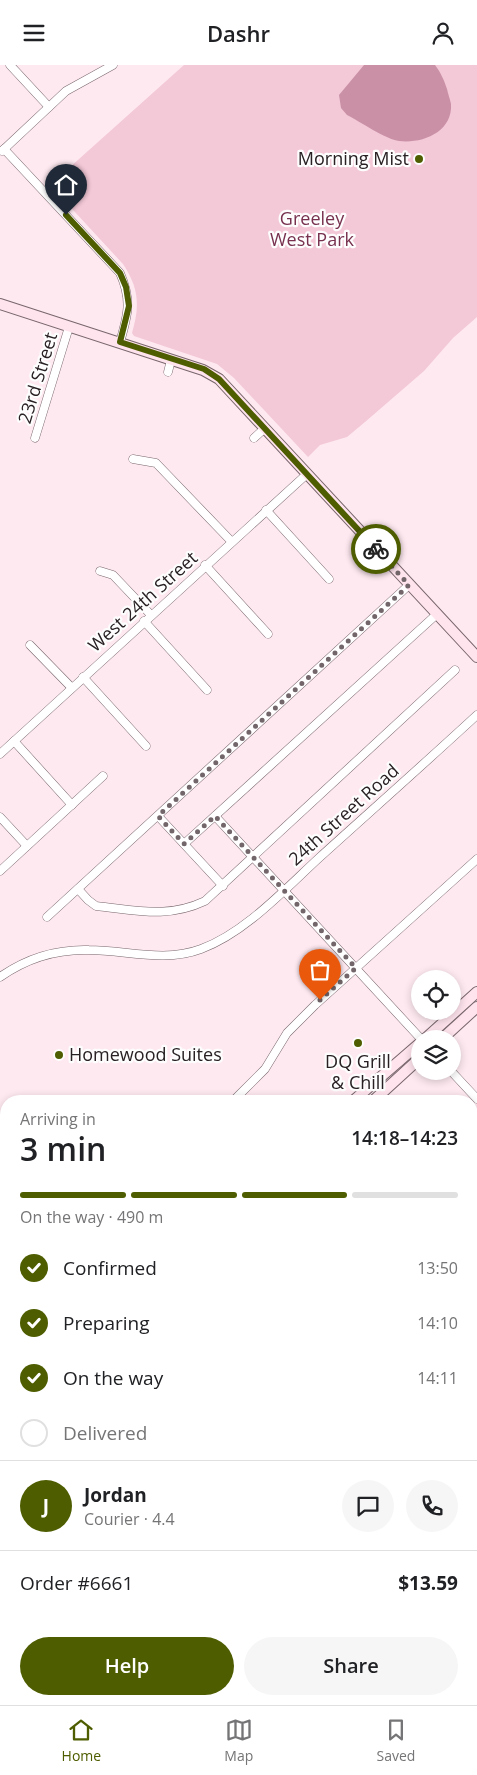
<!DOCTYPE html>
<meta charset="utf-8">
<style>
:root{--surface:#fff;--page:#f6f6f6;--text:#202124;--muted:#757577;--line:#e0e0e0;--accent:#4e5d00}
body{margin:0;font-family:"Open Sans",sans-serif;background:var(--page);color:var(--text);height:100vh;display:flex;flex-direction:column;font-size:19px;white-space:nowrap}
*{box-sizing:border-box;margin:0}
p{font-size:16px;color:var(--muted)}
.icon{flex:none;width:28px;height:28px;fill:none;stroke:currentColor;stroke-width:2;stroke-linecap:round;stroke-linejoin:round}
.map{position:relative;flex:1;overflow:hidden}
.panel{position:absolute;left:0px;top:1030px;width:478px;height:610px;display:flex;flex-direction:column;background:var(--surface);border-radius:20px 20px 0 0;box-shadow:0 2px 8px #0003}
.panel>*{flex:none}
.controls{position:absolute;left:411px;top:905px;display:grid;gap:10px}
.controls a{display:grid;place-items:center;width:50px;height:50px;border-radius:50%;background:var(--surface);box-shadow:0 2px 8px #0003;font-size:25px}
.pin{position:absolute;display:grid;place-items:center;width:42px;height:42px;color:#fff;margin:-51px -21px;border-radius:50% 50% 50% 0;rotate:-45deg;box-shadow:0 0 5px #0007}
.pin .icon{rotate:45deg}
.courier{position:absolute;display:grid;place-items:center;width:50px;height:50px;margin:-25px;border:4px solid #4e5d00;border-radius:50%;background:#fff;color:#222;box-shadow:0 1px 6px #0007}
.headline em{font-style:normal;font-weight:600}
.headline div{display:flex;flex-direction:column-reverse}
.headline{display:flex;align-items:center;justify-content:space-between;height:85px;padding:0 20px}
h1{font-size:32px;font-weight:600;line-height:38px}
.bar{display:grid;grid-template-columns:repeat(4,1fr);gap:8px 5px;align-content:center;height:60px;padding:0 20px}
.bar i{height:6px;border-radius:4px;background:var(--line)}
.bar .current{background:var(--accent)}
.bar p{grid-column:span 4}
.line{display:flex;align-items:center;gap:12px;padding:0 20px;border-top:1px solid var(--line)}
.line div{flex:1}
.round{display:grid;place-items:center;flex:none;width:52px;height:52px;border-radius:26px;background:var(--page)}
ol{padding:0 20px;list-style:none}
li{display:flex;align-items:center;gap:15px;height:55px}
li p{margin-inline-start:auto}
li .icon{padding:5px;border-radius:50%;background:var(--accent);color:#fff;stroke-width:4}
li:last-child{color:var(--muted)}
li i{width:28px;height:28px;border:2px solid var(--line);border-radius:50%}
.primary-button{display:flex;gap:10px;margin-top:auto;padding:10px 20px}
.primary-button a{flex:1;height:58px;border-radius:30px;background:var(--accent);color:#fff;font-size:20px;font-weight:600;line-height:58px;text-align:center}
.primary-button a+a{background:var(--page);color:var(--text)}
header{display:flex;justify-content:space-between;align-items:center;height:65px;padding:0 20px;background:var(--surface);font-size:22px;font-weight:600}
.tab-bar{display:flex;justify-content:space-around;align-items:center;height:70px;border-top:1px solid var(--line);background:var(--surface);font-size:14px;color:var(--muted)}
.tab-bar a{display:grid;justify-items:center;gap:2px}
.tab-bar .current{color:var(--accent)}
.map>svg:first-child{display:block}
.green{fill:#f3c8d7}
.water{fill:#ca91a6}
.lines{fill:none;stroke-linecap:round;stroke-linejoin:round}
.street-casing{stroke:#78666c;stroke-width:9}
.secondary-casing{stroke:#78666c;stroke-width:12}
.highway-casing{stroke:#d4d2d3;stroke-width:16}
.street{stroke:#fff;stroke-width:8}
.secondary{stroke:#ffe4ee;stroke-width:10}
.highway{stroke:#fea5c8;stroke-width:14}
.done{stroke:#73666b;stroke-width:5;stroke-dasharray:0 9}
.route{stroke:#4e5d00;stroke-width:6}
.poi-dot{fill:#4e5d00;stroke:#fdfdfd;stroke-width:2}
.labels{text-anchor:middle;stroke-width:4.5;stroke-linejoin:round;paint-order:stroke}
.poi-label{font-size:18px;fill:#282023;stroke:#fdfdfd;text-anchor:end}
.park-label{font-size:18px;fill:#77314f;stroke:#fdfdfd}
.street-label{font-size:18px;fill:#282023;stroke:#fdfdfd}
</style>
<header><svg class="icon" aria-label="menu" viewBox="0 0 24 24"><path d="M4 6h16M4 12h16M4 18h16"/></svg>Dashr<svg class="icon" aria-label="person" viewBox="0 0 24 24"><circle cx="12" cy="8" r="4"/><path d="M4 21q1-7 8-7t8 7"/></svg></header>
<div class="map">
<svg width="477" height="1640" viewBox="0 0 477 1640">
<rect width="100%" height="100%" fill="#fee9f0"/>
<path class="green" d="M184 0H477V252L453 273 424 306 365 357 347 372 320 380 308 392 234 313 217 299 134 271 132 268C140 241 139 223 123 199L50 120Z"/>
<path class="water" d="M364 0H435C441 8 444 15 447 24 448 29 450 34 451 39 453 67 422 79 399 76 387 75 359 56 347 50L341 43 339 30Z"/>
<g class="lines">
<defs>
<g id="street">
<path d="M10 0 49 42"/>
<path d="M4 84 120 208C132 235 128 250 120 277"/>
<path d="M2 86 66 26 113 0"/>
<path d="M168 307 171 295"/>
<path d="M35 373 69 262"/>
<path d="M254 373 264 364"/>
<path d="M133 394 156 398 231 476"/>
<path d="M266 445 329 514"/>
<path d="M205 500 268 569"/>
<path d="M100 506 113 510 151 550"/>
<path d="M144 556 207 625"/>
<path d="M30 580 71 622"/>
<path d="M83 612 146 681"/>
<path d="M14 676 72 740"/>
<path d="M0 689 307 409"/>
<path d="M158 751 223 821"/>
<path d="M215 751 421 974"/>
<path d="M0 752 27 781"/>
<path d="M184 779 437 549"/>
<path d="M0 806 103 711"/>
<path d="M78 824 88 835 96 841C136 845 167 854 205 836L455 605"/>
<path d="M47 852 409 520"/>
<path d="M0 912C27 893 56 884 89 885 126 885 164 898 201 884 245 868 285 824 320 792 372 745 425 698 477 650"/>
<path d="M451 1006 477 1034"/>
<path d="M233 1036 265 1004 287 968 315 940 477 794"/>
</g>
<g id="secondary">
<path d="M0 239 203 305 219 314 477 592"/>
<path d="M425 974 477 927"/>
<path d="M442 974 477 942"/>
<path d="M353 1036 420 978"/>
<path d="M373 1036 420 993"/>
<path d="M0 1071 6 1078"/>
<path d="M0 1332 6 1326"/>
<path d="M0 1348 6 1342"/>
<path d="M0 1417 6 1424"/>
</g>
<g id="highway">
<path d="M471 1377 477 1372"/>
<path d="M471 1403 477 1398"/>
<path d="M235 1634V1640"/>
<path d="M172 1640 174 1634"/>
<path d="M185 1640 192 1634"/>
<path d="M212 1640 219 1634"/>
</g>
</defs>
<use href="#street" class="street-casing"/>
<use href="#secondary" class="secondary-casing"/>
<use href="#highway" class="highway-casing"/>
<use href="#street" class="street"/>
<use href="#secondary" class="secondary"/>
<use href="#highway" class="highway"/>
</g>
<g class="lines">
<path class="done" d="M320 935 356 903 215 751 184 779 158 751 409 520 376 484"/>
<path class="route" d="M66 150 120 208 126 222 129 241 120 277 204 304 219 314 376 484"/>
</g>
<g class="poi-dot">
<circle cx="419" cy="94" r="5"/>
<circle cx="358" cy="978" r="5"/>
<circle cx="59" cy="990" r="5"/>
</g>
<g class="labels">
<g class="poi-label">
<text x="409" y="100">Morning Mist</text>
<text x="69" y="996" text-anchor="start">Homewood Suites</text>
<text x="358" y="1003" text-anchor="middle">DQ Grill<tspan x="358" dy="21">&amp; Chill</tspan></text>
</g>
<g class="park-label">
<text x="312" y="160">Greeley<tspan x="312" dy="21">West Park</tspan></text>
</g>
<g class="street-label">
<text transform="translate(38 313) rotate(-73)" y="6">23rd Street</text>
<text transform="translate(143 537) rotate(-42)" y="6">West 24th Street</text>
<text transform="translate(344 750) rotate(-42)" y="6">24th Street Road</text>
</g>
</g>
</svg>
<div class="controls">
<a><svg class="icon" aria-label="locate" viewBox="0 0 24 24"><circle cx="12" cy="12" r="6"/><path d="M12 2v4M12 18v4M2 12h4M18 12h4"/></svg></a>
<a><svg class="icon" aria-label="layers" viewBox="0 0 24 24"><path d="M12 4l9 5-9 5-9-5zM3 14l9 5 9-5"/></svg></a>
</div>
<div class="pin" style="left:320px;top:935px;background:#ea580c"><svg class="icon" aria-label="bag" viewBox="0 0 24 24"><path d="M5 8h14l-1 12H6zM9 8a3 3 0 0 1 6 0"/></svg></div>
<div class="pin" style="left:66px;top:150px;background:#1f2937"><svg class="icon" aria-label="home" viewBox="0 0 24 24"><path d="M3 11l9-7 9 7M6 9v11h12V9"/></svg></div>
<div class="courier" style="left:376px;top:484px"><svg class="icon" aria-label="bike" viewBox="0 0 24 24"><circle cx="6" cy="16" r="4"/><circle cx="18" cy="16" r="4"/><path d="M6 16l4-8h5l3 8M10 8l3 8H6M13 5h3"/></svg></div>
<section class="panel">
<div class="headline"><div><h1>3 min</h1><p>Arriving in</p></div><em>14:18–14:23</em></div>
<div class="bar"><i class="current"></i><i class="current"></i><i class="current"></i><i></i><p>On the way · 490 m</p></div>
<ol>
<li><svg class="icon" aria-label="check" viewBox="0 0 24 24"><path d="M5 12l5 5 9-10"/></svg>Confirmed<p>13:50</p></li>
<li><svg class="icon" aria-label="check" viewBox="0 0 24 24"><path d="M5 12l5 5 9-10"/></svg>Preparing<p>14:10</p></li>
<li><svg class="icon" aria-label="check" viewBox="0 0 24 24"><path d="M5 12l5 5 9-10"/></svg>On the way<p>14:11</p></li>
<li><i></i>Delivered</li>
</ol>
<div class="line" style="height:90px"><b class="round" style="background:var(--accent);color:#fff">J</b><div><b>Jordan</b><p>Courier · 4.4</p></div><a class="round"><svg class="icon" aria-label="chat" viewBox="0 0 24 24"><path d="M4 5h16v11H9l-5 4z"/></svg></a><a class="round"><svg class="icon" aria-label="phone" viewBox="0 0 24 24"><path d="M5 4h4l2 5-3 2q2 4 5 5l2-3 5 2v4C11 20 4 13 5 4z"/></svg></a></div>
<div class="line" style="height:65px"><div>Order #6661</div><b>$13.59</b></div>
<div class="primary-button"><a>Help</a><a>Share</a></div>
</section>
</div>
<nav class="tab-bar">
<a class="current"><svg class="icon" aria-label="home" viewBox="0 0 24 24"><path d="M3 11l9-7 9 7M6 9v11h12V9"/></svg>Home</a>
<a><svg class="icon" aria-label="map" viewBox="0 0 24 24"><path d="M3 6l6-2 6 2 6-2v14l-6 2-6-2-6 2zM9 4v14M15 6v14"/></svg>Map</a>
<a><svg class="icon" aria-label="saved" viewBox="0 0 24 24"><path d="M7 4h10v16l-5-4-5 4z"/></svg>Saved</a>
</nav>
